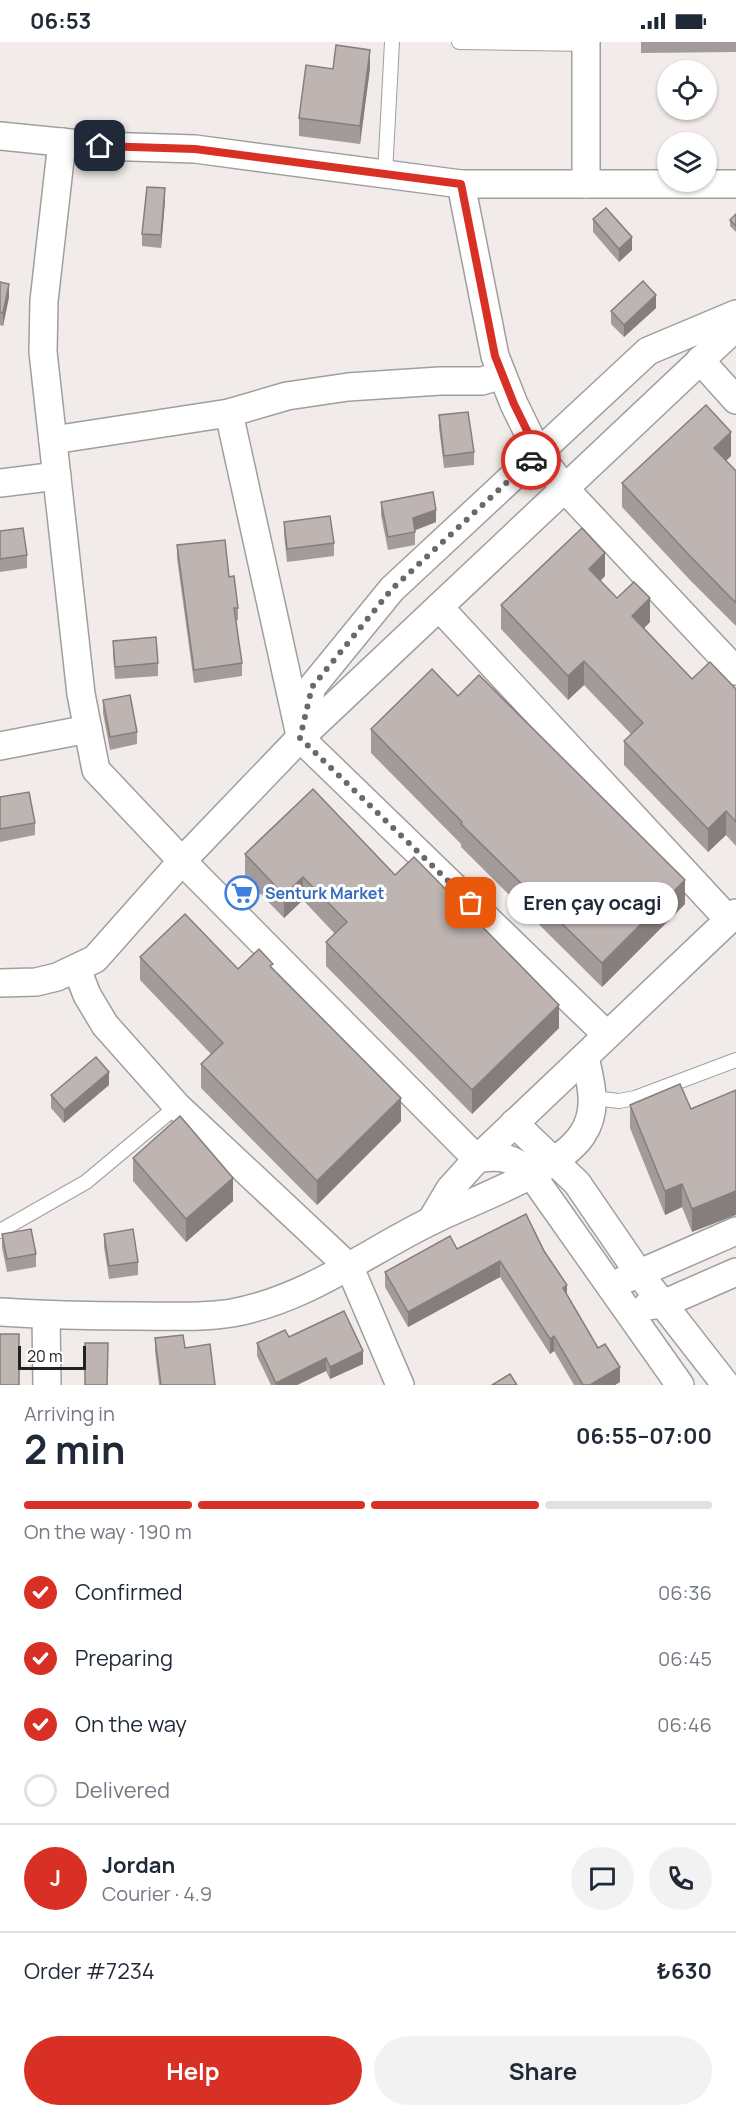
<!DOCTYPE html>
<meta charset="utf-8">
<style>
:root{--surface:#fff;--page:#f2f2f3;--text:#1f2937;--muted:#747a83;--line:#e0e1e3;--accent:#d93025}
body{margin:0;font-family:Manrope,sans-serif;background:var(--page);color:var(--text);height:100vh;display:flex;flex-direction:column;font-size:22px;white-space:nowrap}
*{box-sizing:border-box;margin:0}
p{font-size:20px;color:var(--muted)}
.icon{flex:none;width:33px;height:33px;fill:none;stroke:currentColor;stroke-width:2;stroke-linecap:round;stroke-linejoin:round}
.map{position:relative;height:1343px;overflow:hidden}
.drawer{display:flex;flex-direction:column;background:var(--surface);flex:1}
.drawer>*{flex:none}
.tools{position:absolute;left:657px;top:18px;display:grid;gap:12px}
.tools a{display:grid;place-items:center;width:60px;height:60px;border-radius:50%;background:var(--surface);box-shadow:0 2px 4px #0004;font-size:30px}
.scale{position:absolute;left:18px;bottom:15px;width:68px;box-sizing:border-box;padding-left:6px;border:3px solid #222;border-top:0;font-size:16px;line-height:21px;white-space:nowrap;color:#222;-webkit-text-stroke:4px #fff;paint-order:stroke}
.pin{position:absolute;display:grid;place-items:center;width:51px;height:51px;color:#fff;margin:-26px;border-radius:12px;box-shadow:0 3px 9px #0006}
.courier{position:absolute;display:grid;place-items:center;width:60px;height:60px;margin:-30px;border:4px solid #d93025;border-radius:50%;background:#fff;color:#222;box-shadow:0 2px 8px #0007}
.bubble{position:absolute;height:42px;border-radius:21px;background:var(--surface);box-shadow:0 2px 4px #0004;font-size:20px;font-weight:700;line-height:42px;text-align:center}
.head em{font-style:normal;font-weight:700}
.head div{display:flex;flex-direction:column-reverse}
.head{display:flex;align-items:center;justify-content:space-between;height:102px;padding:0 24px}
h1{font-size:39px;font-weight:700;line-height:45px}
.bar{display:grid;grid-template-columns:repeat(4,1fr);gap:9px 6px;align-content:center;height:72px;padding:0 24px}
.bar i{height:8px;border-radius:4px;background:var(--line)}
.bar .current{background:var(--accent)}
.bar p{grid-column:span 4}
.line{display:flex;align-items:center;gap:15px;padding:0 24px;border-top:2px solid var(--line)}
.line div{flex:1}
.round{display:grid;place-items:center;flex:none;width:63px;height:63px;border-radius:32px;background:var(--page)}
ol{padding:0 24px;list-style:none}
li{display:flex;align-items:center;gap:18px;height:66px}
li p{margin-inline-start:auto}
li .icon{padding:6px;border-radius:50%;background:var(--accent);color:#fff;stroke-width:4}
li:last-child{color:var(--muted)}
li i{width:33px;height:33px;border:3px solid var(--line);border-radius:50%}
.button{display:flex;gap:12px;margin-top:auto;padding:12px 24px}
.button a{flex:1;height:69px;border-radius:36px;background:var(--accent);color:#fff;font-size:24px;font-weight:700;line-height:69px;text-align:center}
.button a+a{background:var(--page);color:var(--text)}
.status{display:flex;justify-content:space-between;align-items:center;height:42px;padding:0 30px;background:var(--surface);direction:ltr}
.status svg{height:16px;fill:currentColor}
.map>svg:first-child{display:block}
.lines{fill:none;stroke-linecap:round;stroke-linejoin:round}
.lane-casing{stroke:#9f9f9f;stroke-width:16}
.street-casing{stroke:#9f9f9f;stroke-width:30}
.lane{stroke:#fff;stroke-width:14}
.street{stroke:#fff;stroke-width:27}
.wall{fill:#a39b99}
.shaded-wall{fill:#857e7d}
.building{fill:#beb4b2;stroke:#857e7d;stroke-width:1.5}
.done{stroke:#6a6968;stroke-width:6;stroke-dasharray:0 10.8}
.route{stroke:#d93025;stroke-width:8}
.labels{text-anchor:middle;stroke-width:6;stroke-linejoin:round;paint-order:stroke}
.shop-label{font-size:16px;font-weight:bold;fill:#366cbe;stroke:#fff;text-anchor:start}
</style>
<div class="status"><b>06:53</b><svg viewBox="0 0 49 12"><path d="M0 12V9h3v3zM5 12V6h3v6zM10 12V3h3v9zM15 12V0h3v12zM26 1h20v11H26zM47 4h2v5h-2z"/></svg></div>
<div class="map">
<svg width="736" height="1343" viewBox="0 0 736 1343">
<rect width="100%" height="100%" fill="#f1ece9"/>
<g class="lines">
<defs>
<g id="lane">
<path d="M459 0 586 2"/>
<path d="M385 132 392 0"/>
<path d="M593 1056 619 1059 635 1056 736 1018"/>
<path d="M0 1189 86 1140 177 1064"/>
</g>
<g id="street">
<path d="M586 0V142"/>
<path d="M0 94 100 104 195 107 461 142H736"/>
<path d="M62 100 44 259 43 310 81 652 96 728 182 819 477 1117C500 1113 514 1115 531 1132L680 1343"/>
<path d="M461 142 495 314 514 362 538 411 565 447 736 629"/>
<path d="M700 318 736 358"/>
<path d="M229 371 299 689"/>
<path d="M53 398 229 371 287 354 348 345 440 339H482L502 333"/>
<path d="M0 441 57 434"/>
<path d="M439 565 729 878"/>
<path d="M300 696 312 645 392 547 648 309 736 272"/>
<path d="M300 696 607 993"/>
<path d="M0 704 88 687"/>
<path d="M77 927 87 953 105 983 177 1064 350 1226 400 1343"/>
<path d="M0 941 36 940 57 935 95 917 182 819 300 696 736 285"/>
<path d="M514 1081 577 1141 638 1230 726 1343"/>
<path d="M431 1179 450 1147 477 1117 736 871"/>
<path d="M624 1238 736 1189"/>
<path d="M647 1264 663 1262 736 1230"/>
<path d="M0 1270C46 1273 91 1274 136 1274 168 1274 201 1276 232 1271 308 1257 365 1211 433 1178 473 1158 557 1130 582 1093 599 1068 591 1042 585 1015"/>
<path d="M46 1273 47 1343"/>
</g>
</defs>
<use href="#lane" class="lane-casing"/>
<use href="#street" class="street-casing"/>
<use href="#lane" class="lane"/>
<use href="#street" class="street"/>
</g>
<g class="wall">
<path d="M641 0H736V10L641 11Z"/>
<path d="M370 26 360 102 299 94V76L333 27Z"/>
<path d="M165 159 161 206 142 204V192Z"/>
<path d="M736 172V190L730 184V178Z"/>
<path d="M593 177 632 208 619 220 593 190Z"/>
<path d="M0 240 9 255 3 284 0 283Z"/>
<path d="M656 266 624 295 611 282V269Z"/>
<path d="M439 373 474 410V423L444 426 439 386Z"/>
<path d="M731 414 726 419 736 429V584L689 537 622 465V441Z"/>
<path d="M381 460 436 480 415 488V503L388 508 381 473Z"/>
<path d="M284 480 334 501V514L287 520 284 492Z"/>
<path d="M0 489 27 513V526L0 530Z"/>
<path d="M177 503 229 535 238 566V578L236 579 242 621V634L194 641 177 516Z"/>
<path d="M605 534 600 539 617 556 650 580 644 586 692 637 736 647V804L726 793 708 810 624 723V699L631 692 584 643 568 658 501 587V563Z"/>
<path d="M113 599 158 621V634L115 637 113 612Z"/>
<path d="M458 654 685 862 602 945 461 805V802L371 711V687Z"/>
<path d="M103 658 137 690V702L110 708 103 671Z"/>
<path d="M0 755 35 781V793L0 800Z"/>
<path d="M245 812 395 833 559 986 472 1072 326 924V900L335 892 303 858 284 876 245 836Z"/>
<path d="M140 915 238 927H273L401 1079 317 1163 201 1046V1022L211 1012 140 938Z"/>
<path d="M109 1043 64 1081 51 1066V1053Z"/>
<path d="M736 1048 692 1190 682 1165 665 1173 630 1086V1063L691 1067Z"/>
<path d="M133 1116 233 1159 186 1200 133 1139Z"/>
<path d="M526 1172 567 1253 598 1306 620 1340 615 1343H574L554 1309 550 1312 500 1235 408 1285 385 1245V1230L457 1207Z"/>
<path d="M2 1192 36 1212V1225L7 1230 2 1205Z"/>
<path d="M104 1192 138 1220V1233L109 1237 104 1205Z"/>
<path d="M289 1295 363 1322 330 1337 326 1329 297 1343H271L257 1314V1301Z"/>
<path d="M155 1296 185 1306 215 1343H159L155 1309Z"/>
</g>
<g class="shaded-wall">
<path d="M370 8V26L360 102V84Z"/>
<path d="M165 146V159L161 206V193Z"/>
<path d="M632 195V208L619 220V207Z"/>
<path d="M9 242V255L3 284V271Z"/>
<path d="M656 253V266L624 295V283Z"/>
<path d="M731 390V414L714 429V406Z"/>
<path d="M436 468V480L413 489V476Z"/>
<path d="M605 511V534L589 550V527Z"/>
<path d="M650 556V580L632 598V574Z"/>
<path d="M584 619V643L568 658V634Z"/>
<path d="M726 769V793L708 810V787Z"/>
<path d="M303 835V858L284 876V853Z"/>
<path d="M685 838V862L602 945V921Z"/>
<path d="M559 963V986L472 1072V1048Z"/>
<path d="M109 1030V1043L64 1081V1068Z"/>
<path d="M401 1056V1079L317 1163V1139Z"/>
<path d="M233 1136V1159L186 1200V1177Z"/>
<path d="M682 1142V1165L665 1173V1149Z"/>
<path d="M736 1149V1173L692 1190V1167Z"/>
<path d="M500 1219V1235L408 1285V1270Z"/>
<path d="M567 1243V1258L563 1246Z"/>
<path d="M554 1294V1309L550 1312V1297Z"/>
<path d="M363 1309V1322L330 1337V1325Z"/>
<path d="M326 1316V1329L297 1343H276V1341Z"/>
<path d="M620 1325V1340L615 1343H590Z"/>
</g>
<g class="building">
<path d="M336 3 370 8 360 84 299 76 306 23 333 27Z"/>
<path d="M147 145 165 146 161 193 142 192Z"/>
<path d="M606 166 632 195 619 207 593 177Z"/>
<path d="M736 172V184L730 178Z"/>
<path d="M643 239 656 253 624 283 611 269Z"/>
<path d="M0 240 9 242 3 271 0 270Z"/>
<path d="M706 363 731 390 714 406 736 429V561L689 513 622 441Z"/>
<path d="M468 370 474 410 444 414 439 373Z"/>
<path d="M433 450 436 468 413 476 415 490 388 495 381 460Z"/>
<path d="M330 474 334 501 287 507 284 480Z"/>
<path d="M23 486 27 513 0 517V489Z"/>
<path d="M582 486 605 511 589 527 617 556 634 540 650 556 632 574 692 637 710 620 736 647V780L726 769 708 787 624 699 643 681 584 619 568 634 501 563Z"/>
<path d="M225 498 229 535 234 534 238 566H234L242 621 194 628 177 503Z"/>
<path d="M156 595 158 621 115 625 113 599Z"/>
<path d="M432 627 458 654 479 633 685 838 602 921 461 782 462 780 371 687Z"/>
<path d="M130 653 137 690 110 695 103 658Z"/>
<path d="M313 747 395 833 414 815 559 963 472 1048 326 900 347 880 303 835 284 853 245 812Z"/>
<path d="M29 750 35 781 0 787V755Z"/>
<path d="M185 872 238 927 259 907 273 922 270 924 401 1056 317 1139 201 1022 223 1001 140 915Z"/>
<path d="M96 1015 109 1030 64 1068 51 1053Z"/>
<path d="M680 1042 691 1067 736 1048V1149L692 1167 682 1142 665 1149 630 1063Z"/>
<path d="M180 1074 233 1136 186 1177 133 1116Z"/>
<path d="M526 1172 544 1209 567 1243 563 1246 598 1306 605 1302 620 1325 590 1343H583L554 1294 550 1297 500 1219 408 1270 385 1230 450 1194 457 1207Z"/>
<path d="M31 1187 36 1212 7 1217 2 1192Z"/>
<path d="M133 1187 138 1220 109 1224 104 1192Z"/>
<path d="M344 1269 363 1309 330 1325 326 1316 276 1341 257 1301 285 1288 289 1295Z"/>
<rect x="0" y="1292" width="19" height="51"/>
<path d="M183 1293 185 1306 210 1302 215 1343H161L155 1296Z"/>
<path d="M85 1301H108L107 1343H85Z"/>
<path d="M510 1332 517 1343H492Z"/>
</g>
<g class="lines">
<path class="done" d="M471 861 300 696 312 645 392 547 531 418"/>
<path class="route" d="M100 104 195 107 461 142 495 314 514 362 538 411 531 418"/>
</g>
<defs>
<symbol id="supermarket-ring" viewBox="-11 -11 22 22"><circle r="9.5" fill="#fff" stroke="#3f7fe0" stroke-width="1.5"/><path d="M-6-5.5h2.5l.6 2H6L4.5 2H-2.5L-4.4-4H-6ZM-1.5 3.2a1.3 1.3 0 1 0 .1 0ZM3 3.2a1.3 1.3 0 1 0 .1 0Z" fill="#3f7fe0"/></symbol>
</defs>
<g fill-rule="evenodd">
<use href="#supermarket-ring" x="223" y="832" width="38" height="38"/>
</g>
<g class="labels">
<g class="shop-label">
<text x="265" y="857">Senturk Market</text>
</g>
</g>
</svg>
<div class="tools">
<a><svg class="icon" aria-label="locate" viewBox="0 0 24 24"><circle cx="12" cy="12" r="6"/><path d="M12 2v4M12 18v4M2 12h4M18 12h4"/></svg></a>
<a><svg class="icon" aria-label="layers" viewBox="0 0 24 24"><path d="M12 4l9 5-9 5-9-5zM3 14l9 5 9-5"/></svg></a>
</div>
<div class="scale">20 m</div>
<div class="pin" style="left:471px;top:861px;background:#ea580c"><svg class="icon" aria-label="bag" viewBox="0 0 24 24"><path d="M5 8h14l-1 12H6zM9 8a3 3 0 0 1 6 0"/></svg></div>
<div class="pin" style="left:100px;top:104px;background:#1f2937"><svg class="icon" aria-label="home" viewBox="0 0 24 24"><path d="M3 11l9-7 9 7M6 9v11h12V9"/></svg></div>
<div class="courier" style="left:531px;top:418px"><svg class="icon" aria-label="car" viewBox="0 0 24 24"><path d="M5 17H2v-5l4-1 3-4h7l3 4 3 1v5h-3M9 17h6M6 11h13"/><circle cx="7" cy="17" r="2"/><circle cx="17" cy="17" r="2"/></svg></div>
<div class="bubble" style="left:507px;top:840px;width:171px">Eren çay ocagi</div>
</div>
<section class="drawer">
<div class="head"><div><h1>2 min</h1><p>Arriving in</p></div><em>06:55–07:00</em></div>
<div class="bar"><i class="current"></i><i class="current"></i><i class="current"></i><i></i><p>On the way · 190 m</p></div>
<ol>
<li><svg class="icon" aria-label="check" viewBox="0 0 24 24"><path d="M5 12l5 5 9-10"/></svg>Confirmed<p>06:36</p></li>
<li><svg class="icon" aria-label="check" viewBox="0 0 24 24"><path d="M5 12l5 5 9-10"/></svg>Preparing<p>06:45</p></li>
<li><svg class="icon" aria-label="check" viewBox="0 0 24 24"><path d="M5 12l5 5 9-10"/></svg>On the way<p>06:46</p></li>
<li><i></i>Delivered</li>
</ol>
<div class="line" style="height:108px"><b class="round" style="background:var(--accent);color:#fff">J</b><div><b>Jordan</b><p>Courier · 4.9</p></div><a class="round"><svg class="icon" aria-label="chat" viewBox="0 0 24 24"><path d="M4 5h16v11H9l-5 4z"/></svg></a><a class="round"><svg class="icon" aria-label="phone" viewBox="0 0 24 24"><path d="M5 4h4l2 5-3 2q2 4 5 5l2-3 5 2v4C11 20 4 13 5 4z"/></svg></a></div>
<div class="line" style="height:78px"><div>Order #7234</div><b>₺630</b></div>
<div class="button"><a>Help</a><a>Share</a></div>
</section>
